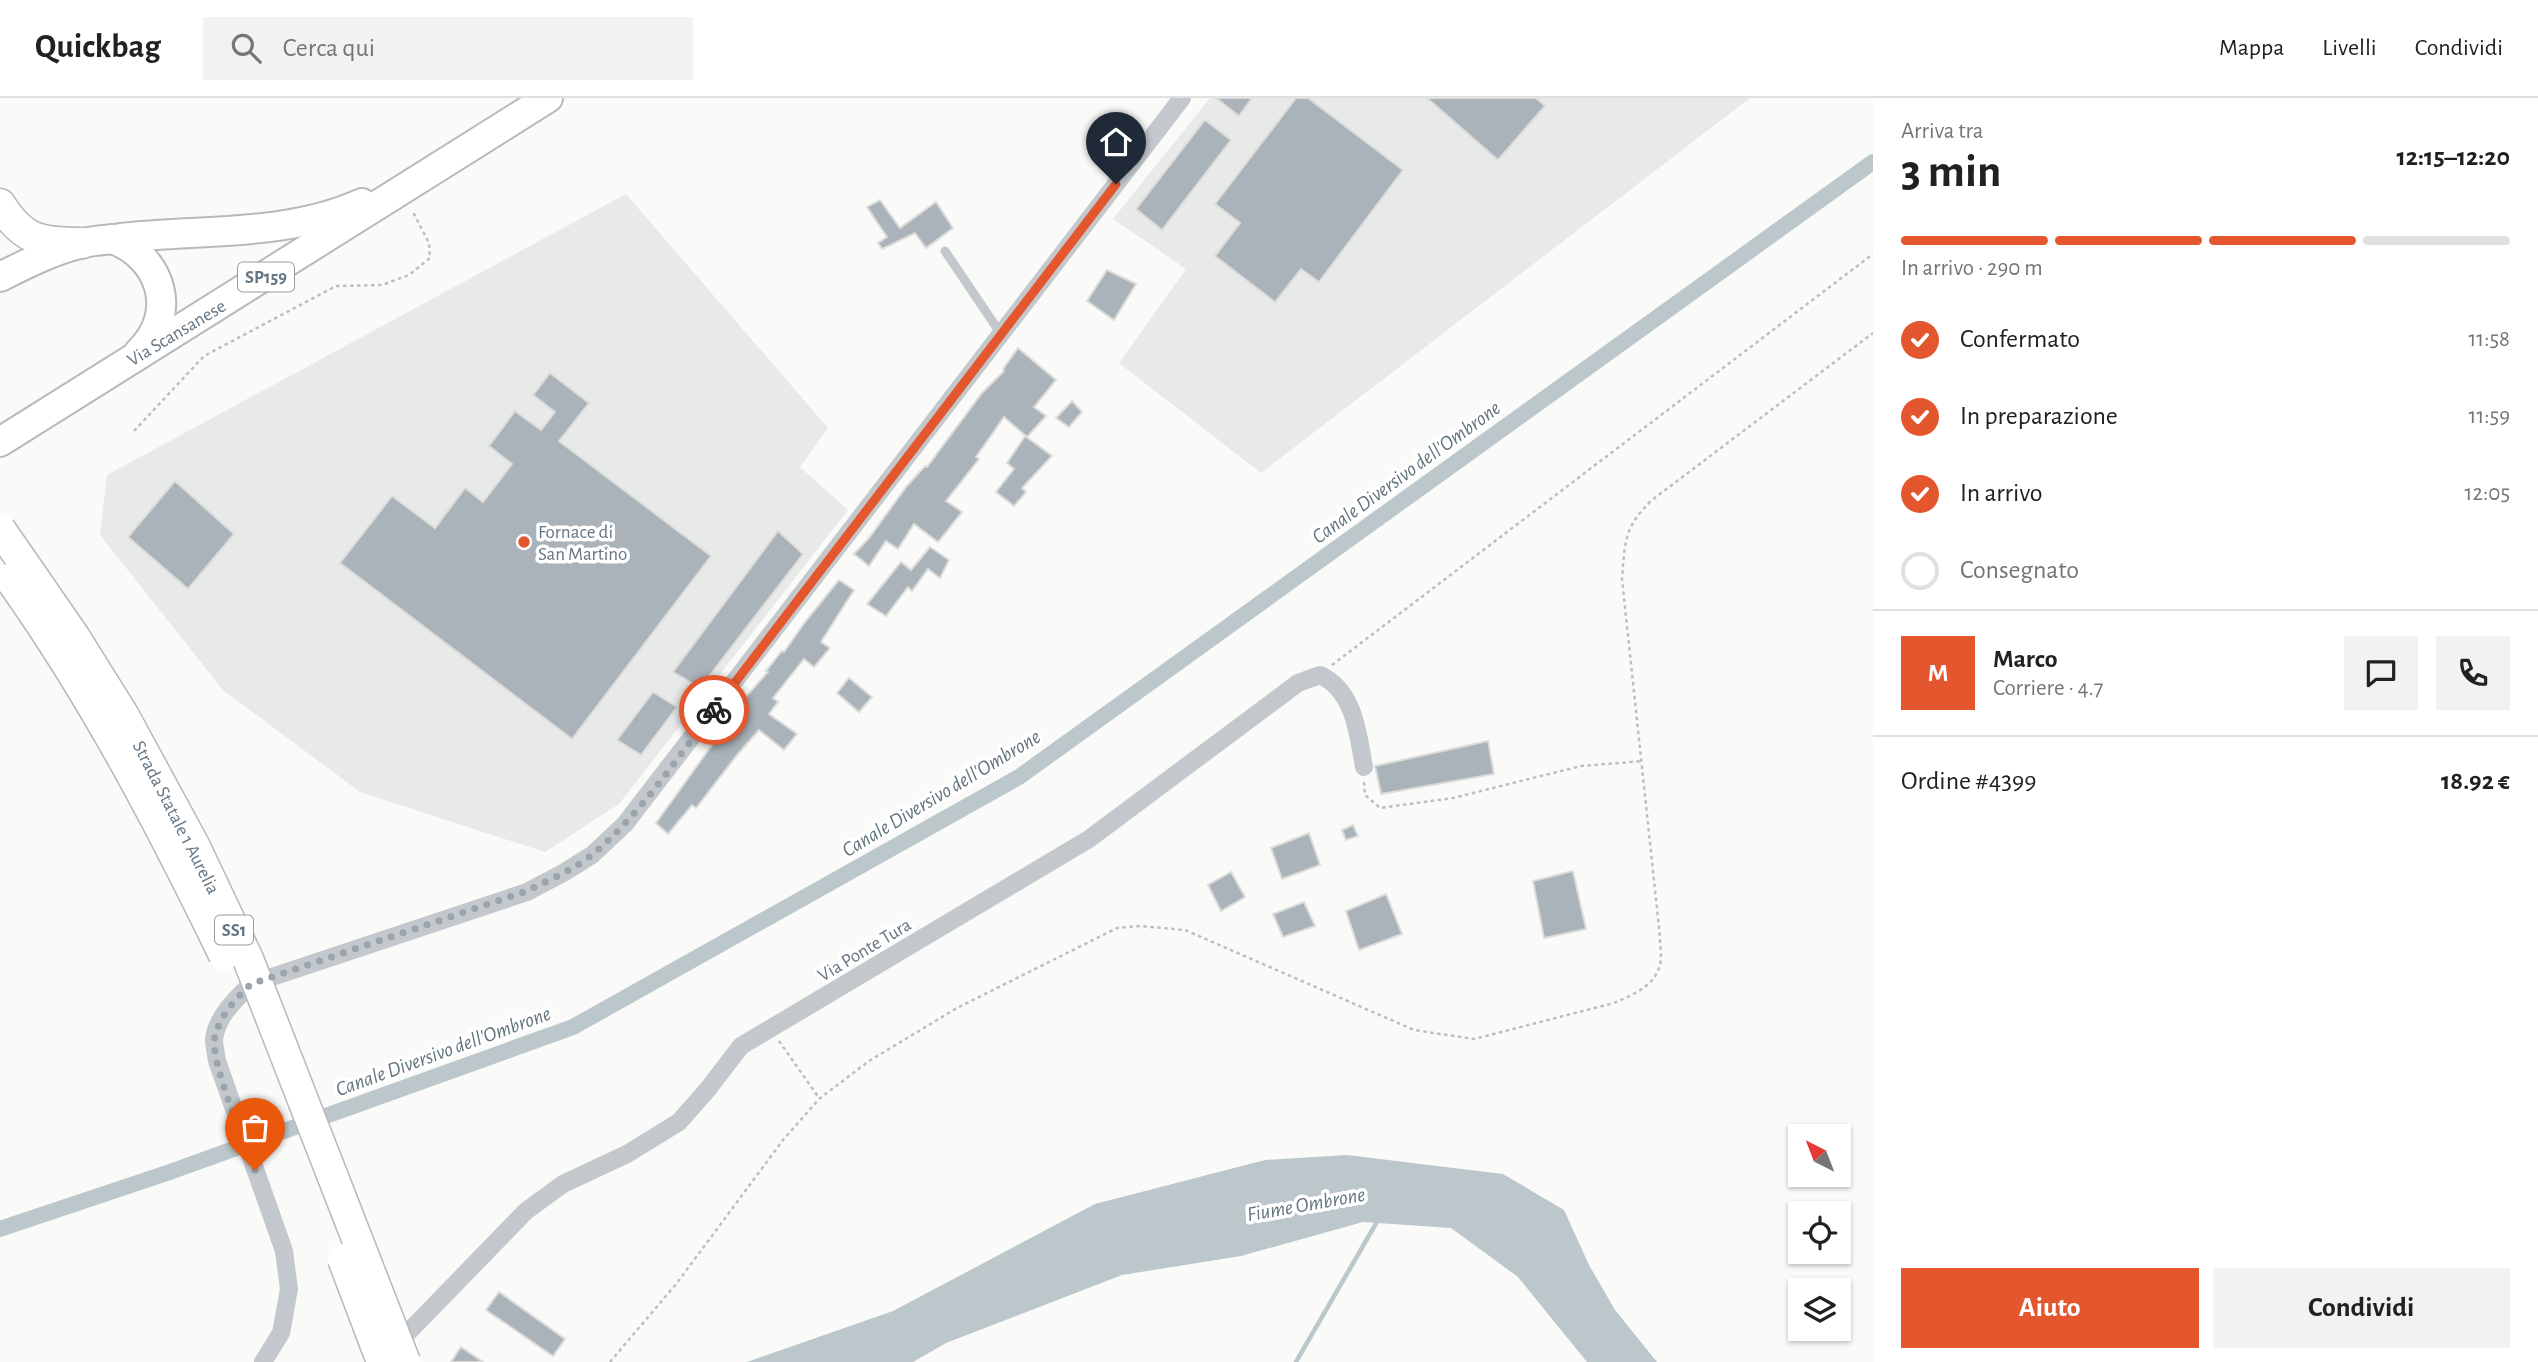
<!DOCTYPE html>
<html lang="it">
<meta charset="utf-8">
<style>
:root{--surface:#fff;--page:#f2f2f2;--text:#202124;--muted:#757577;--line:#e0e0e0;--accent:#e4572e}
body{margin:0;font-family:"Alegreya Sans",sans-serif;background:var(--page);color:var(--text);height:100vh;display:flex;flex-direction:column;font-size:26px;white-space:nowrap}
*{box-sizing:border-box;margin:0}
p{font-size:23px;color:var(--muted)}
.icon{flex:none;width:38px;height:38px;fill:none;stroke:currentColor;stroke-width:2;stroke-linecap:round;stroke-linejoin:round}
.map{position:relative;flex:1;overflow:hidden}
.details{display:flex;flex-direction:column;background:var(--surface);width:665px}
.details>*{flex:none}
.needle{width:46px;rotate:318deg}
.fabs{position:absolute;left:1788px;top:1026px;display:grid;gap:14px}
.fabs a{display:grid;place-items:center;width:63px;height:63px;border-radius:0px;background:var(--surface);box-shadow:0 2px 5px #0004;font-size:35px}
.pin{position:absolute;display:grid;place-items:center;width:60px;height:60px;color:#fff;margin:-72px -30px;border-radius:50% 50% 50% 0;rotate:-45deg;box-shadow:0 0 7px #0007}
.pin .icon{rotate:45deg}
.courier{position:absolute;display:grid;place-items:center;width:70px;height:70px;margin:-35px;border:5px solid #e4572e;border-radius:50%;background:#fff;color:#222;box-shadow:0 2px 9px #0007}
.headline em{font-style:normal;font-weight:600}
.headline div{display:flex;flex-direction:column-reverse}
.headline{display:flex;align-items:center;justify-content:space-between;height:119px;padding:0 28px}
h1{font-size:46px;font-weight:600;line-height:52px}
.bar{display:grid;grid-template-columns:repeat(4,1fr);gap:10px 7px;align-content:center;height:84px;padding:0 28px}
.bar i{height:9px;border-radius:5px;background:var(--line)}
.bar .active{background:var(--accent)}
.bar p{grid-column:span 4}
.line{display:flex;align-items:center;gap:18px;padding:0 28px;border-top:2px solid var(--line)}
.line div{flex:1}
.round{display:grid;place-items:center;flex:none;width:74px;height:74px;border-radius:0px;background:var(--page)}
ol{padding:0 28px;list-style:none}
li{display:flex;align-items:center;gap:21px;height:77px}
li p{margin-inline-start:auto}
li .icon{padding:7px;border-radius:50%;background:var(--accent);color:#fff;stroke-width:4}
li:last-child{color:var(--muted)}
li i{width:38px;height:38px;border:4px solid var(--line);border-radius:50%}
.action{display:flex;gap:14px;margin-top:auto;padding:14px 28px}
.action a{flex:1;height:80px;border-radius:0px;background:var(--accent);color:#fff;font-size:28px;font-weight:600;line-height:80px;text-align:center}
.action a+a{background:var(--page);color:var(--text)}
header{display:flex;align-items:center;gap:42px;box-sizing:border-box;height:98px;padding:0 35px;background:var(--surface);border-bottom:2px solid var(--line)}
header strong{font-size:33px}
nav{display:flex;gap:38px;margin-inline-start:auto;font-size:24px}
.search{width:490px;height:63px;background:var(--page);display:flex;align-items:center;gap:18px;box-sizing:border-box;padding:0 24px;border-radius:0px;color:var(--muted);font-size:26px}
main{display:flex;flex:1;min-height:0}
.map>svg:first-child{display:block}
.built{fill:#e8e9e9}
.water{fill:#bbc7cb}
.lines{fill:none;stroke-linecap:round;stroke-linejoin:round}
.stream{stroke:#bbc7cb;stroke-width:4.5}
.canal{stroke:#bbc7cb;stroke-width:16}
.building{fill:#aab3b9;stroke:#dcdcda;stroke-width:2}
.primary-casing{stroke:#b5babe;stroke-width:32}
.trunk-casing{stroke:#b4b9bd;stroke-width:33}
.path{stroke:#bbbfc2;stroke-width:2.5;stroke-dasharray:3.5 3.5;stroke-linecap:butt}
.service{stroke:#c3c8cc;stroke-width:9}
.minor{stroke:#c3c8cc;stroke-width:18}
.primary{stroke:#fff;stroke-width:28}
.trunk{stroke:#fff;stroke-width:30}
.trunk-bridge-casing{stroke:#b4b9bd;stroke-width:33;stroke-linecap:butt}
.trunk-bridge{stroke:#fff;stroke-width:30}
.done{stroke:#99a4ac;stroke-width:7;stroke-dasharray:0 12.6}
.route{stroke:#e4572e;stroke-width:9}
.poi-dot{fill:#e4572e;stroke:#fff;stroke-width:2.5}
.labels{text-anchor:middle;stroke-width:7;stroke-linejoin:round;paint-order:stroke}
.shield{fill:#fff;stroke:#939fa8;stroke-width:2}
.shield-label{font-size:18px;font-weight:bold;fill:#657683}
.street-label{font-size:19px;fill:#657683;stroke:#fff}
.poi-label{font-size:19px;fill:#657683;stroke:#fff;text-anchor:start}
.water-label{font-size:21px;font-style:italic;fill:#60757c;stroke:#fff}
</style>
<header>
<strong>Quickbag</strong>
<div class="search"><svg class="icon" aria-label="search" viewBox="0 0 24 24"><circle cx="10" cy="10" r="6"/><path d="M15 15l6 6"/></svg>Cerca qui</div>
<nav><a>Mappa</a><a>Livelli</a><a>Condividi</a></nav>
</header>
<main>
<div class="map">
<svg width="1873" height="1264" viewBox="0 0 1873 1264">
<rect width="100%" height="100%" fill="#fafaf8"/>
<g class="built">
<path d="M1210 0H1750L1261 375 1119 265 1186 171 1113 121Z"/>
<path d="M626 96 828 330 800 369 848 412 619 706 545 754 360 694 223 592 100 437 107 377Z"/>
</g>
<path class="water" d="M1347 1057 1503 1076 1564 1112 1589 1167 1615 1212 1657 1264H1587L1518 1179 1451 1130 1363 1124 1241 1158 1122 1177 946 1245 913 1264H747L893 1213 1095 1106 1265 1062Z"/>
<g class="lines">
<path class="stream" d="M1296 1264 1378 1122"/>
<path class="canal" d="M0 1131 167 1075 573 929 1019 679 1873 64"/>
</g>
<g class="building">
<path d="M1216 0H1252L1239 18Z"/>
<path d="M1296 0H1308L1403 72 1319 184 1301 171 1275 204 1215 158 1240 125 1215 106Z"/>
<path d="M1427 0H1536L1545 8 1498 62Z"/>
<path d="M1205 22 1231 42 1162 132 1136 111Z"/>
<path d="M880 102 900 130 936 104 953 130 926 150 915 135 882 151 878 145 887 139 867 109Z"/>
<path d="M1107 172 1136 186 1114 222 1087 203Z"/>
<path d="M1018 250 1056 282 1034 309 1046 318 1027 339 1004 319 976 359 979 361 946 403 962 414 938 444 914 426 898 451 886 443 869 468 854 456 869 440 907 388 925 368 927 369 982 295 1004 273 1003 271Z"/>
<path d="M550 275 589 305 559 343 711 458 572 641 340 465 392 398 435 430 465 390 483 404 512 366 489 348 515 313 541 332 555 314 533 297Z"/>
<path d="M1072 303 1082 314 1069 329 1056 320Z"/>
<path d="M1025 338 1052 358 1022 390 1026 394 1014 408 996 394 1014 371 1007 365Z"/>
<path d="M175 383 234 436 188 491 128 439Z"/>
<path d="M778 433 803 456 700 590 673 574Z"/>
<path d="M930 449 949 462 940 480 928 471 912 493 908 489 886 518 867 506 901 464 911 472Z"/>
<path d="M839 482 854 492 821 544 830 550 814 569 804 561 773 600 778 604 769 616 797 636 784 652 759 632 737 657 696 710 692 707 668 736 656 725 707 654 746 604 743 602 768 574 766 573 782 553 784 554 805 524Z"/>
<path d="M849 580 872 599 859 614 837 595Z"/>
<path d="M653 594 677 609 641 657 617 642Z"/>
<path d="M1488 643 1494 676 1381 696 1375 668Z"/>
<path d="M1353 727 1358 738 1346 742 1342 732Z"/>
<path d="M1309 735 1320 767 1282 781 1271 750Z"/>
<path d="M1573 773 1586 831 1544 840 1533 783Z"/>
<path d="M1231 774 1245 799 1221 813 1208 787Z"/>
<path d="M1386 796 1402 836 1359 852 1346 813Z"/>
<path d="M1304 804 1315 828 1283 839 1273 816Z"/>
<path d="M499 1194 565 1241 553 1258 486 1212Z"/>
<path d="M461 1249 483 1264H451Z"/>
</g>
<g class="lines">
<defs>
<g id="primary">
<path d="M112 141C162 159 179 216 139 254"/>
<path d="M0 179C26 166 55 151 84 145 96 142 109 142 121 140 202 131 286 139 362 105"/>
<path d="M0 344 548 0"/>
</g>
<path id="trunk" d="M0 106C23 143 41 145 82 145"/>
</defs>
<use href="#primary" class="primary-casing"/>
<use href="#trunk" class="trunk-casing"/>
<g class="path">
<path d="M134 333 204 258 336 188 382 187 409 177 430 160 429 145 412 112"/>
<path d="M1332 567 1873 156"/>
<path d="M1364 684 1365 697 1380 710 1453 700 1581 668 1643 663"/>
<path d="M779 943 819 1000"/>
<path d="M610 1264 677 1185 783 1042 819 1001 869 963 957 910 1117 830 1140 828 1185 832 1414 932 1474 941 1614 905C1632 897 1654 889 1660 867 1662 859 1660 847 1660 839L1622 481C1625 443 1624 429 1652 402L1873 235"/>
</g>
<path class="service" d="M945 153 1001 236"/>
<g class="minor">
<path d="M393 1250 526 1113 563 1086 627 1056 679 1024 708 991 741 948 1089 741 1298 585 1320 577C1355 593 1358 637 1364 669"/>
<path d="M263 1264 281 1235 289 1191 284 1153 217 963C216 956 214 947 214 941 217 918 236 901 251 886L527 794 563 775 592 757 625 726 1182 0"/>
</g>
<use href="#primary" class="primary"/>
<use href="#trunk" class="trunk"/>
<defs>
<g id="trunk-bridge">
<path d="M0 431 74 538 124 618 194 747 248 861 405 1264"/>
<path d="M10 481C94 599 161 727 224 857"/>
<path d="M343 1161 382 1264"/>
</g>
</defs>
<use href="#trunk-bridge" class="trunk-bridge-casing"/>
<use href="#trunk-bridge" class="trunk-bridge"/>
</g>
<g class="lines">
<path class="done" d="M255 1072C245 1043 209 964 215 938 221 916 236 901 251 886L527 793C549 782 573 772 593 756 638 719 678 659 714 612"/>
<path class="route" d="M714 612 1116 86"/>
</g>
<circle class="poi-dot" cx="524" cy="444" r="7"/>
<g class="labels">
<g class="shield">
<rect x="238" y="164.5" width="56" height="29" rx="5"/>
<rect x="215" y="817.5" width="38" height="29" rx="5"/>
</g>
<g class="shield-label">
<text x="266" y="185">SP159</text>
<text x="234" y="838">SS1</text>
</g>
<g class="street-label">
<text transform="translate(176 234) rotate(-31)" y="7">Via Scansanese</text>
<text transform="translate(177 719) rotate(63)" y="7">Strada Statale 1 Aurelia</text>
<text transform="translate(864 851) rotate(-31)" y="7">Via Ponte Tura</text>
</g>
<g class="poi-label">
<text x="538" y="440">Fornace di<tspan x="538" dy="22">San Martino</tspan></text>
</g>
<g class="water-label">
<text transform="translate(1406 374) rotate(-36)" y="7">Canale Diversivo dell'Ombrone</text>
<text transform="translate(941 695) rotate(-31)" y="7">Canale Diversivo dell'Ombrone</text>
<text transform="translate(443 953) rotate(-20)" y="7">Canale Diversivo dell'Ombrone</text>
<text transform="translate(1306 1106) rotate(-10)" y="7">Fiume Ombrone</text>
</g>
</g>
</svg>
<div class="fabs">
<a><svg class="needle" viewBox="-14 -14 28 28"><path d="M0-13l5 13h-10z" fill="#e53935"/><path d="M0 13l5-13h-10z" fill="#757577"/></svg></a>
<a><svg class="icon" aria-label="locate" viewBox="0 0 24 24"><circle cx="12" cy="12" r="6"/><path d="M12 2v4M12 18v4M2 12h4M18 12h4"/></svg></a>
<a><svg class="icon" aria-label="layers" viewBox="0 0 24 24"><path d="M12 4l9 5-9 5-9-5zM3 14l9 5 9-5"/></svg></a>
</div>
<div class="pin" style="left:255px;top:1072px;background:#ea580c"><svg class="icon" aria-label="bag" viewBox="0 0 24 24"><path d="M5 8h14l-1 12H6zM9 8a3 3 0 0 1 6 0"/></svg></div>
<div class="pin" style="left:1116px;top:86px;background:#1f2937"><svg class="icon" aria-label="home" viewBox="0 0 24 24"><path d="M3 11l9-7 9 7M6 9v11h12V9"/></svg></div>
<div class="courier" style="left:714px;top:612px"><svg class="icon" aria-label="bike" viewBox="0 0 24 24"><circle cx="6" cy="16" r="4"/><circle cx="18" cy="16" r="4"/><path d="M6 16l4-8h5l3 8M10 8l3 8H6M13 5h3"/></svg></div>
</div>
<section class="details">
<div class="headline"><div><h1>3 min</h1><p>Arriva tra</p></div><em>12:15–12:20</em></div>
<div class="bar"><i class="active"></i><i class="active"></i><i class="active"></i><i></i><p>In arrivo · 290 m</p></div>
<ol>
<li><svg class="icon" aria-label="check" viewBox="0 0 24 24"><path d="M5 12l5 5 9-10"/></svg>Confermato<p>11:58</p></li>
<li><svg class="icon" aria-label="check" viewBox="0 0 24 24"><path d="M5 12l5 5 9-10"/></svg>In preparazione<p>11:59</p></li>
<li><svg class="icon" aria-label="check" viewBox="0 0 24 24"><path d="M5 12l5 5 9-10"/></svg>In arrivo<p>12:05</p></li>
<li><i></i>Consegnato</li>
</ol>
<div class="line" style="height:126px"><b class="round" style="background:var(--accent);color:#fff">M</b><div><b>Marco</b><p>Corriere · 4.7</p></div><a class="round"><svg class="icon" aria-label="chat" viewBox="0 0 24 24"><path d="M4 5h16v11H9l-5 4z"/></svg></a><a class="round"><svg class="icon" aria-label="phone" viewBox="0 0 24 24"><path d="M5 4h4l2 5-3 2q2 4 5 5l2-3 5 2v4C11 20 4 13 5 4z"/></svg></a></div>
<div class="line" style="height:91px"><div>Ordine #4399</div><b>18.92 €</b></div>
<div class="action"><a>Aiuto</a><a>Condividi</a></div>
</section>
</main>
